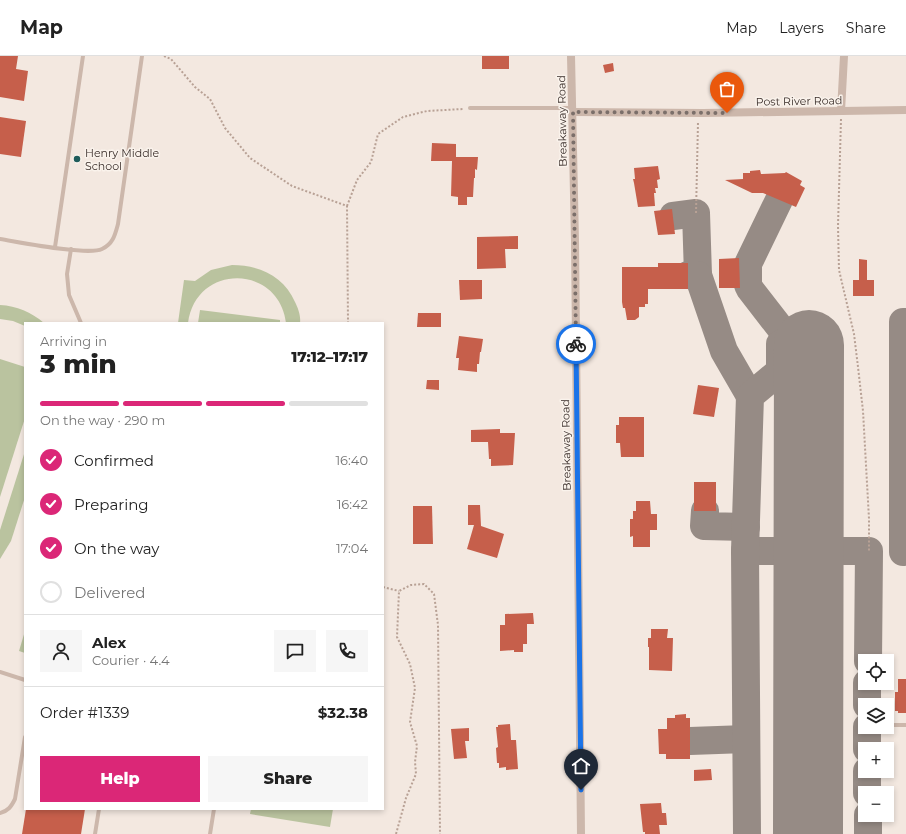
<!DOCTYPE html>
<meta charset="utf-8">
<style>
:root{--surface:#fff;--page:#f6f6f6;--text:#222;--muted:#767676;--line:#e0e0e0;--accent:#db2777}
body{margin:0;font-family:Montserrat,sans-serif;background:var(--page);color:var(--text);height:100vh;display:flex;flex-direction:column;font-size:15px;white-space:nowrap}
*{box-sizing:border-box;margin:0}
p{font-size:13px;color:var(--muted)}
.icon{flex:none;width:22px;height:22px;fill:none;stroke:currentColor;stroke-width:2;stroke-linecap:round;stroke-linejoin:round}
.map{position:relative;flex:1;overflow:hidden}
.details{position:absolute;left:24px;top:266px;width:360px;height:488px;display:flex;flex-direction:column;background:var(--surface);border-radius:0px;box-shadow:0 2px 6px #0003}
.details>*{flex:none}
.controls{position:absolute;left:858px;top:598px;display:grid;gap:8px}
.controls a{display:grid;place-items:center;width:36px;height:36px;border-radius:0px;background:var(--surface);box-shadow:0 2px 6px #0003;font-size:20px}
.pin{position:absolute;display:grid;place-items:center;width:34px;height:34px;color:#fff;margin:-41px -17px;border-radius:50% 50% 50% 0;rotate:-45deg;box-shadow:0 0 4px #0007}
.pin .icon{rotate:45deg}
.courier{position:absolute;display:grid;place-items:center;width:40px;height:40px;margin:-20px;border:3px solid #1a73e8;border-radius:50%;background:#fff;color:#222;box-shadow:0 1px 5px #0007}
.summary em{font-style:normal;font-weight:800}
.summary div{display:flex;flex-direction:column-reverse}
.summary{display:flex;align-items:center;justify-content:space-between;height:68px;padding:0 16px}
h1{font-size:26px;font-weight:800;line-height:30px}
.bar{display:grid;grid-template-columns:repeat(4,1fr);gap:6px 4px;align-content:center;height:48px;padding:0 16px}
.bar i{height:5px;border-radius:3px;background:var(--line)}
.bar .active{background:var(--accent)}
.bar p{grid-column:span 4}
.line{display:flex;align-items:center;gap:10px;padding:0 16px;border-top:1px solid var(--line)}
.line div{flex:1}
.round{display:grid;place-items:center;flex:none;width:42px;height:42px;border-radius:0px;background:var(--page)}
ol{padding:0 16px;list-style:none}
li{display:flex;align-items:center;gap:12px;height:44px}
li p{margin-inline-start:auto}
li .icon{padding:4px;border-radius:50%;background:var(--accent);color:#fff;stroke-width:4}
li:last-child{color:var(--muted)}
li i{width:22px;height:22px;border:2px solid var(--line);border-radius:50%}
.primary-button{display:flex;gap:8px;margin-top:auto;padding:8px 16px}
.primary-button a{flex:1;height:46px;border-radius:0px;background:var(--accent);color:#fff;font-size:16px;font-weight:800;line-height:46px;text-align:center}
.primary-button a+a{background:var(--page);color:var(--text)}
header{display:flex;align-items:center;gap:24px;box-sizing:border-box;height:56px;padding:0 20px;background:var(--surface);border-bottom:1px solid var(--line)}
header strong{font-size:19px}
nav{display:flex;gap:22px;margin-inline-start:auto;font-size:14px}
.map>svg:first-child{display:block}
.green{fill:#bac39f}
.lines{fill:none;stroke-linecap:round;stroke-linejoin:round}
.taxiway{stroke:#968b85;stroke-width:28}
.runway{stroke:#968b85;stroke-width:70}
.building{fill:#c65f4b}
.path{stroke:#b8a195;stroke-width:2;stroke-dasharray:2 2;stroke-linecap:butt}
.service{stroke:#ccb7ab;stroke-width:4}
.minor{stroke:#ccb7ab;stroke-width:8}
.done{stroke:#7b6f6a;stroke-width:4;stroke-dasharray:0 7.2}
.route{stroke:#1a73e8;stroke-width:5}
.poi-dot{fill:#1f5c5b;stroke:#faf3ec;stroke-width:1.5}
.labels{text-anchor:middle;stroke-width:3;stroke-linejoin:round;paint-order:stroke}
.street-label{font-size:11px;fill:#3a2e2a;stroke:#faf3ec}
.poi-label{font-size:11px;fill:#3a2e2a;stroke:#faf3ec;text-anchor:start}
</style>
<header>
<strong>Map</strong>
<nav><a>Map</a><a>Layers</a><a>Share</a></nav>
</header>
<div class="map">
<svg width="906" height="778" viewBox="0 0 906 778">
<rect width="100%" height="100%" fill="#f3e8e0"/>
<g class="green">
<path d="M232 209C259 209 284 220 295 246 298 252 301 260 300 267H286C279 208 196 207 188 267H178L184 224 195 225 211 214Z"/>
<path d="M0 249C17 250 31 256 44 267H25V270L13 265 0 263Z"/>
<path d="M200 254 280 264V267H198Z"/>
<path d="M0 303 25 311V362L0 441Z"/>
<path d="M25 395V441L11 485 0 503V474Z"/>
<path d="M25 575V597L19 595Z"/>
<path d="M251 753H333L330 771 250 758Z"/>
</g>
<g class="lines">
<g class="taxiway">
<path d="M779 144 748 208V229L750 233 788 282V288"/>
<path d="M673 160 696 157 698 219"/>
<path d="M688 219H698L724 295 750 340"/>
<path d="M705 455 704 470 746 471"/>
<path d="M745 495H869L868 605"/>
<path d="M903 496V266H906"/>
<path d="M867 649V627"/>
<path d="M867 671V693"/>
<path d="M690 685 746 683"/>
<path d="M867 715V737"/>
<path d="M868 759V778"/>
<path d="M747 778 745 495 750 340 780 315V288L809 289"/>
</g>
<path class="runway" d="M808 778 809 289"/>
</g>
<g class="building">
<path d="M0 0H18L16 13 28 15 24 45 0 41Z"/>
<rect x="482" y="0" width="27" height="13"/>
<path d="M613 7 614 15 605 17 603 9Z"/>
<path d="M0 61 26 65 21 101 0 98Z"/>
<path d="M432 87 456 88V101H478L477 114 475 113V122H474L473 141H467V149H458V141L451 140 452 105H431Z"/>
<path d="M658 110 660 123 657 124 658 132H655L656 137H654L655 150 638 151 634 127 633 123H635L634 112Z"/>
<path d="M760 114 761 118 785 117 786 116 802 125 800 129 805 132 796 151 763 137H752L725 124 743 123V117H750V115Z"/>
<path d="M672 153 675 178 658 179 654 155Z"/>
<path d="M518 180V193H505L506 212 477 213V181Z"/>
<path d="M739 202 740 232H719V203Z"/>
<path d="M859 203 867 204V224H874V240H853V224H859Z"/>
<path d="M658 207H688V233H648V248H645V251H639V261L635 264H627L625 252H623L622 246V211H658Z"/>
<path d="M459 224H482V243L460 244Z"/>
<path d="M418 257H441V271H417Z"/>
<path d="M459 280 483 283 481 296H480L479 308H477V316L458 314 459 302H456Z"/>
<path d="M427 324H439V334L426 333Z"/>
<path d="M698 329 719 332 714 361 693 358Z"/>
<path d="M619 361H644V401H621L620 387H616V369H619Z"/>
<path d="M500 373V377H515L513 409 491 410V403H489L488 386H471V374Z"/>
<rect x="694" y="426" width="22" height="29"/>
<path d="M636 445H650L651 458H657V474H650V491H633V480L630 481V463H633V455H636Z"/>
<path d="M468 449H480L481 470 504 478 497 502 467 493 474 469H468Z"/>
<path d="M413 450H432L433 488H413Z"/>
<path d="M533 557 534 568H527V588H523V596H514V594L500 595V569H505V558Z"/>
<path d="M651 573H668L667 582H673L672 615 649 614V591H648V582H651Z"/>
<path d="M898 623H906V657H898V655H895V636H898Z"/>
<path d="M686 658V662H690V703H666V698H659L658 673H667V662H675V659Z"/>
<path d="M510 668 511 684H516L518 713 506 714V711L499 712V707H497L496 692 498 691 496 671H498V669Z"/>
<path d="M469 672V685H465L467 702 454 703 451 673Z"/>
<path d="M711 713 712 724 694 725V714Z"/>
<path d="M661 747 662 757H666L667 769H659L660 778H645V776H643L640 748Z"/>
<path d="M26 753H85L81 778H22Z"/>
</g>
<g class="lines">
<g class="path">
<path d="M164 0 171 3 195 31 210 43 225 72 250 102 292 130 347 150 348 267"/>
<path d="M841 63 838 170 839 214 854 278 858 311 863 355 869 463V495"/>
<path d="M347 150 357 124 371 106 378 78 403 61 427 55 463 53"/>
<path d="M696 157 698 66"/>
<path d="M383 531 399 535"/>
<path d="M396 778 406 742 416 718 415 706 417 690 410 666 415 632 410 608 397 581 399 535 411 529 424 528 434 538 438 569 440 778"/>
</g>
<g class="service">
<path d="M470 52H572"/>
<path d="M0 183C19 186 88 200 102 193 113 188 115 179 118 168L142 0"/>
<path d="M55 191 83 0"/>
<path d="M71 193 67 218 69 239 81 267"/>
<path d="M0 616 25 624"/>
<path d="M887 669H906"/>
<path d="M0 757C8 755 11 751 15 743L25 681"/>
<path d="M95 778 99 753"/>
<path d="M210 778 214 753"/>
</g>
<g class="minor">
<path d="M571 0 575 185 581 778"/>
<path d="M841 55 844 0"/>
<path d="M573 56 703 57 906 54"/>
</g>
</g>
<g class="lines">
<path class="done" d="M576 288 573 56 727 57"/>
<path class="route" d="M576 288 581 734"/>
</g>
<circle class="poi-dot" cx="77" cy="103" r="4"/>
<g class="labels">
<g class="street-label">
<text transform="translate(799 45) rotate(-1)" y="4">Post River Road</text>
<text transform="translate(562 65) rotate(-91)" y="4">Breakaway Road</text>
<text transform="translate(566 389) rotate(-91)" y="4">Breakaway Road</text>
</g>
<g class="poi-label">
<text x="85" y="101">Henry Middle<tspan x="85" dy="13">School</tspan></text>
</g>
</g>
</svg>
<div class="controls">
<a><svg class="icon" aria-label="locate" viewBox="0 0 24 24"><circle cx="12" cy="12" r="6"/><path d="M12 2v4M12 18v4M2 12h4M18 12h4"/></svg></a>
<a><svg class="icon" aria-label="layers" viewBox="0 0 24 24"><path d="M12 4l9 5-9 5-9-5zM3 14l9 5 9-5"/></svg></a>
<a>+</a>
<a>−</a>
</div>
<div class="pin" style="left:727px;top:57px;background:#ea580c"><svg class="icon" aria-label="bag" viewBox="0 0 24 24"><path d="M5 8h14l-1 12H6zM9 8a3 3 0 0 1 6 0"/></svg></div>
<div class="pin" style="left:581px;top:734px;background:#1f2937"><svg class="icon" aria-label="home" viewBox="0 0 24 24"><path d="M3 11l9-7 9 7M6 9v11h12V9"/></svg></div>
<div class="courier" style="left:576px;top:288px"><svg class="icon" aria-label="bike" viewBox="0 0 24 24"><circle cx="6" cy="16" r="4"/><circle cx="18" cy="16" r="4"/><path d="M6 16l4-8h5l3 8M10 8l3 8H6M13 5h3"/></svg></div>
<section class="details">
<div class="summary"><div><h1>3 min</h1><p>Arriving in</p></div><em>17:12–17:17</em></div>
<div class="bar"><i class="active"></i><i class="active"></i><i class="active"></i><i></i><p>On the way · 290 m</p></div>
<ol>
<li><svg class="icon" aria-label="check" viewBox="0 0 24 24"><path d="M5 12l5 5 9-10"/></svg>Confirmed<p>16:40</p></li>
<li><svg class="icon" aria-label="check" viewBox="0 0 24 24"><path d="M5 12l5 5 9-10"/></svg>Preparing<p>16:42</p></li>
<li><svg class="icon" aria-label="check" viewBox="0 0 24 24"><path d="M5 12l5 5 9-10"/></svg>On the way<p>17:04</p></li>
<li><i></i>Delivered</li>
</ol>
<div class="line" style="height:72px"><a class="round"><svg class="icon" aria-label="person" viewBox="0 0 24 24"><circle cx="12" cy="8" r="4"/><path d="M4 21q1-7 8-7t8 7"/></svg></a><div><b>Alex</b><p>Courier · 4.4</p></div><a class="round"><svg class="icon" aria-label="chat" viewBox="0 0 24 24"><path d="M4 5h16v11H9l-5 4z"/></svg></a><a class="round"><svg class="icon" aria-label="phone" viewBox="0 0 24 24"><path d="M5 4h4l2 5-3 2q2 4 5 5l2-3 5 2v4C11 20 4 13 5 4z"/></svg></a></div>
<div class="line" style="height:52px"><div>Order #1339</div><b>$32.38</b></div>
<div class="primary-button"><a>Help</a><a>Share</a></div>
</section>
</div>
